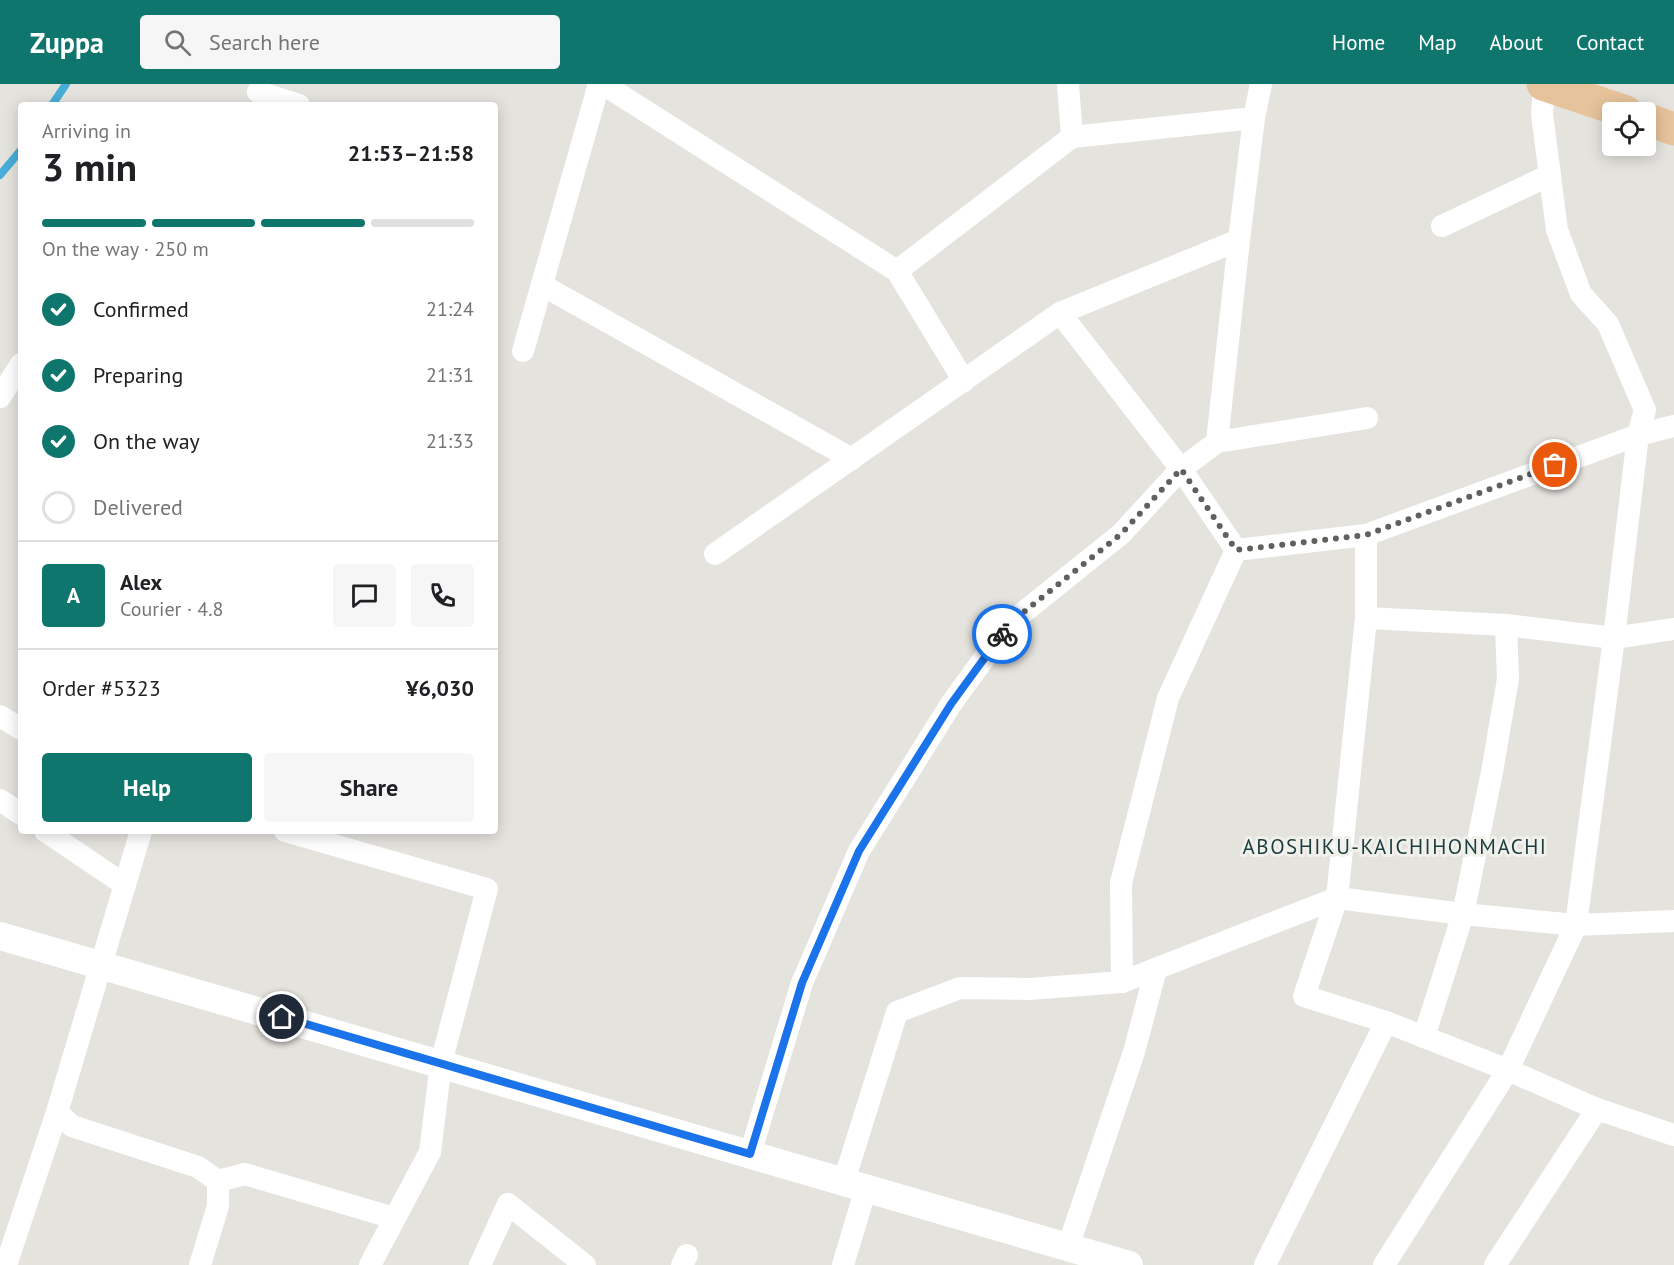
<!DOCTYPE html>
<meta charset="utf-8">
<style>
:root{--surface:#fff;--page:#f6f6f6;--text:#202124;--muted:#757577;--line:#e0e0e0;--accent:#0f766e}
body{margin:0;font-family:"PT Sans",sans-serif;background:var(--page);color:var(--text);height:100vh;display:flex;flex-direction:column;font-size:22px;white-space:nowrap}
*{box-sizing:border-box;margin:0}
p{font-size:20px;color:var(--muted)}
.icon{flex:none;width:33px;height:33px;fill:none;stroke:currentColor;stroke-width:2;stroke-linecap:round;stroke-linejoin:round}
.map{position:relative;flex:1;overflow:hidden}
.side{position:absolute;left:18px;top:18px;width:480px;height:732px;display:flex;flex-direction:column;background:var(--surface);border-radius:6px;box-shadow:0 3px 15px #0003}
.side>*{flex:none}
.fabs{position:absolute;left:1602px;top:18px;display:grid;gap:12px}
.fabs a{display:grid;place-items:center;width:54px;height:54px;border-radius:6px;background:var(--surface);box-shadow:0 3px 15px #0003;font-size:30px}
.pin{position:absolute;display:grid;place-items:center;width:51px;height:51px;color:#fff;margin:-26px;border:3px solid #fff;border-radius:50%;box-shadow:0 2px 6px #0007}
.courier{position:absolute;display:grid;place-items:center;width:60px;height:60px;margin:-30px;border:4px solid #1a73e8;border-radius:50%;background:#fff;color:#222;box-shadow:0 2px 8px #0007}
.summary em{font-style:normal;font-weight:600}
.summary div{display:flex;flex-direction:column-reverse}
.summary{display:flex;align-items:center;justify-content:space-between;height:102px;padding:0 24px}
h1{font-size:39px;font-weight:600;line-height:45px}
.bar{display:grid;grid-template-columns:repeat(4,1fr);gap:9px 6px;align-content:center;height:72px;padding:0 24px}
.bar i{height:8px;border-radius:4px;background:var(--line)}
.bar .active{background:var(--accent)}
.bar p{grid-column:span 4}
.line{display:flex;align-items:center;gap:15px;padding:0 24px;border-top:2px solid var(--line)}
.line div{flex:1}
.round{display:grid;place-items:center;flex:none;width:63px;height:63px;border-radius:6px;background:var(--page)}
ol{padding:0 24px;list-style:none}
li{display:flex;align-items:center;gap:18px;height:66px}
li p{margin-inline-start:auto}
li .icon{padding:6px;border-radius:50%;background:var(--accent);color:#fff;stroke-width:4}
li:last-child{color:var(--muted)}
li i{width:33px;height:33px;border:3px solid var(--line);border-radius:50%}
.primary-button{display:flex;gap:12px;margin-top:auto;padding:12px 24px}
.primary-button a{flex:1;height:69px;border-radius:6px;background:var(--accent);color:#fff;font-size:24px;font-weight:600;line-height:69px;text-align:center}
.primary-button a+a{background:var(--page);color:var(--text)}
header{display:flex;align-items:center;gap:36px;box-sizing:border-box;height:84px;padding:0 30px;background:var(--accent);color:#fff}
header strong{font-size:28px}
nav{display:flex;gap:33px;margin-inline-start:auto;font-size:21px}
.search{width:420px;height:54px;background:var(--page);display:flex;align-items:center;gap:15px;box-sizing:border-box;padding:0 21px;border-radius:6px;color:var(--muted);font-size:22px}
.map>svg:first-child{display:block}
.lines{fill:none;stroke-linecap:round;stroke-linejoin:round}
.stream{stroke:#47aeda;stroke-width:8}
.minor{stroke:#fff;stroke-width:22}
.tertiary{stroke:#fff;stroke-width:28}
.primary{stroke:#e6c39b;stroke-width:33}
.done{stroke:#61605d;stroke-width:6;stroke-dasharray:0 10.8}
.route{stroke:#1a73e8;stroke-width:8}
.labels{text-anchor:middle;stroke-width:6;stroke-linejoin:round;paint-order:stroke}
.quarter-label{font-size:21px;letter-spacing:1.5px;fill:#1a3d40;stroke:#f2f0eb}
</style>
<header>
<strong>Zuppa</strong>
<div class="search"><svg class="icon" aria-label="search" viewBox="0 0 24 24"><circle cx="10" cy="10" r="6"/><path d="M15 15l6 6"/></svg>Search here</div>
<nav><a>Home</a><a>Map</a><a>About</a><a>Contact</a></nav>
</header>
<div class="map">
<svg width="1674" height="1181" viewBox="0 0 1674 1181">
<rect width="100%" height="100%" fill="#e5e3de"/>
<g class="lines">
<g class="stream">
<path d="M52 21 66 0"/>
<path d="M0 91 21 66"/>
</g>
<g class="minor">
<path d="M603 0 897 187 964 297"/>
<path d="M1068 0 1072 53"/>
<path d="M258 8 299 21"/>
<path d="M1442 142 1550 91"/>
<path d="M897 187 1072 53 1254 34"/>
<path d="M542 201 852 375"/>
<path d="M1060 229 1181 385 1236 466"/>
<path d="M523 267 599 0"/>
<path d="M0 313 21 280"/>
<path d="M1217 358 1239 156"/>
<path d="M1366 451 1638 351 1674 342"/>
<path d="M1236 466 1366 451V534L1337 814 1304 912 1386 938 1508 986 1597 1025 1674 1051"/>
<path d="M715 470 1060 229 1239 156 1254 34 1261 0"/>
<path d="M1366 534 1506 541 1614 554 1674 545"/>
<path d="M0 632 21 645"/>
<path d="M0 716 21 730"/>
<path d="M45 747 125 801"/>
<path d="M141 747 57 1028 72 1042 198 1083 218 1097V1122L200 1181"/>
<path d="M285 747 487 805 441 979 430 1068 370 1181"/>
<path d="M1122 898 1121 799 1168 614 1236 466"/>
<path d="M1424 953 1463 830 1492 688 1508 595 1506 541"/>
<path d="M750 1070 802 899 859 767 951 620 1009 540 1121 450 1181 385 1217 358 1367 334"/>
<path d="M218 1097 245 1090 394 1134"/>
<path d="M844 1097 897 928 960 904 1029 905 1122 898 1337 814 1463 830 1576 841 1674 837"/>
<path d="M1068 1163 1134 968 1156 885"/>
<path d="M6 1181 57 1028"/>
<path d="M480 1181 508 1120 585 1181"/>
<path d="M682 1181 687 1171"/>
<path d="M843 1181 866 1104"/>
<path d="M1265 1181 1386 938"/>
<path d="M1384 1181 1508 986 1576 841 1614 554 1638 351 1645 326 1608 240 1581 210 1557 146 1542 30 1544 0"/>
<path d="M1495 1181 1597 1025"/>
</g>
<path class="tertiary" d="M0 852 1129 1181"/>
<g class="primary">
<path d="M1543 0 1626 28"/>
<path d="M1646 35 1674 45"/>
</g>
</g>
<g class="lines">
<path class="done" d="M1002 550 1009 540 1121 450 1181 385 1236 466 1366 451 1555 381"/>
<path class="route" d="M282 933 750 1070 802 899 859 767 951 620 1002 550"/>
</g>
<g class="labels">
<g class="quarter-label">
<text x="1395" y="770">ABOSHIKU-KAICHIHONMACHI</text>
</g>
</g>
</svg>
<div class="fabs">
<a><svg class="icon" aria-label="locate" viewBox="0 0 24 24"><circle cx="12" cy="12" r="6"/><path d="M12 2v4M12 18v4M2 12h4M18 12h4"/></svg></a>
</div>
<div class="pin" style="left:1555px;top:381px;background:#ea580c"><svg class="icon" aria-label="bag" viewBox="0 0 24 24"><path d="M5 8h14l-1 12H6zM9 8a3 3 0 0 1 6 0"/></svg></div>
<div class="pin" style="left:282px;top:933px;background:#1f2937"><svg class="icon" aria-label="home" viewBox="0 0 24 24"><path d="M3 11l9-7 9 7M6 9v11h12V9"/></svg></div>
<div class="courier" style="left:1002px;top:550px"><svg class="icon" aria-label="bike" viewBox="0 0 24 24"><circle cx="6" cy="16" r="4"/><circle cx="18" cy="16" r="4"/><path d="M6 16l4-8h5l3 8M10 8l3 8H6M13 5h3"/></svg></div>
<section class="side">
<div class="summary"><div><h1>3 min</h1><p>Arriving in</p></div><em>21:53–21:58</em></div>
<div class="bar"><i class="active"></i><i class="active"></i><i class="active"></i><i></i><p>On the way · 250 m</p></div>
<ol>
<li><svg class="icon" aria-label="check" viewBox="0 0 24 24"><path d="M5 12l5 5 9-10"/></svg>Confirmed<p>21:24</p></li>
<li><svg class="icon" aria-label="check" viewBox="0 0 24 24"><path d="M5 12l5 5 9-10"/></svg>Preparing<p>21:31</p></li>
<li><svg class="icon" aria-label="check" viewBox="0 0 24 24"><path d="M5 12l5 5 9-10"/></svg>On the way<p>21:33</p></li>
<li><i></i>Delivered</li>
</ol>
<div class="line" style="height:108px"><b class="round" style="background:var(--accent);color:#fff">A</b><div><b>Alex</b><p>Courier · 4.8</p></div><a class="round"><svg class="icon" aria-label="chat" viewBox="0 0 24 24"><path d="M4 5h16v11H9l-5 4z"/></svg></a><a class="round"><svg class="icon" aria-label="phone" viewBox="0 0 24 24"><path d="M5 4h4l2 5-3 2q2 4 5 5l2-3 5 2v4C11 20 4 13 5 4z"/></svg></a></div>
<div class="line" style="height:78px"><div>Order #5323</div><b>¥6,030</b></div>
<div class="primary-button"><a>Help</a><a>Share</a></div>
</section>
</div>
